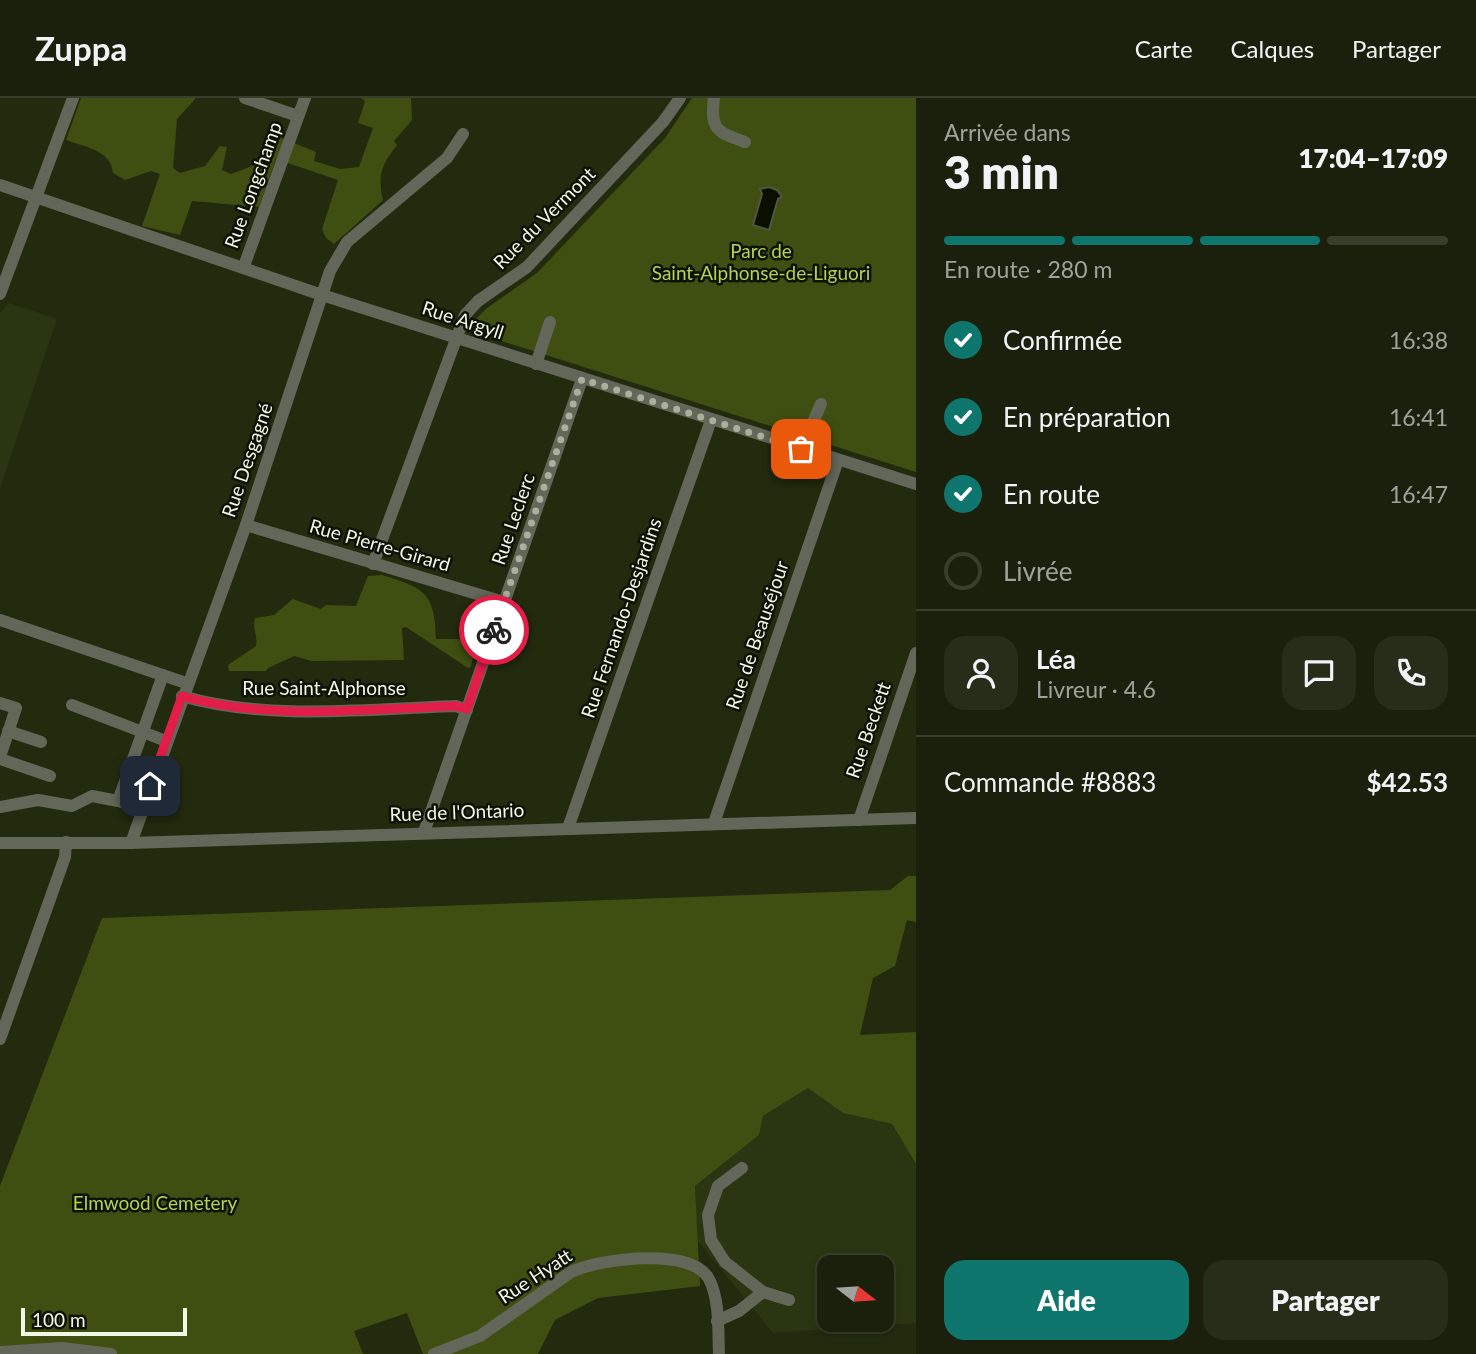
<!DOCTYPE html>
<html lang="fr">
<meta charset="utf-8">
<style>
:root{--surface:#1a200b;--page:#272d19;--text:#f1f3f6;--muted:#9fa39d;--line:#383e2c;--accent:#0f766e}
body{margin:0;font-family:Lato,sans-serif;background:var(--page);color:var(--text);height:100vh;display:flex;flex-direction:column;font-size:26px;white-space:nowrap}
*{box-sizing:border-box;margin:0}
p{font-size:23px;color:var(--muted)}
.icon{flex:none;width:38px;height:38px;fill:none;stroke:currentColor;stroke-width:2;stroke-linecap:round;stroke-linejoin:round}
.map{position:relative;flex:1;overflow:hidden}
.side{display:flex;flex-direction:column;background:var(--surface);width:560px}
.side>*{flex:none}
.needle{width:46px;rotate:107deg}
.buttons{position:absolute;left:817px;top:1157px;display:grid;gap:14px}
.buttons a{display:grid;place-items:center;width:77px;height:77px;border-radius:14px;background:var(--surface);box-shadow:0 4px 10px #0003,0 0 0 2px var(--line);font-size:35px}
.scale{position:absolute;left:21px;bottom:18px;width:166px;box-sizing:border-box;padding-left:7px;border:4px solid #f1f8e6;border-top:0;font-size:19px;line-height:24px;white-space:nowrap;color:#f1f8e6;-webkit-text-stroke:5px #0e1206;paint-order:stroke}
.pin{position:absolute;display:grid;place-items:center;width:60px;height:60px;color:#fff;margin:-30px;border-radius:14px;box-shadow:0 4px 10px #0006}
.courier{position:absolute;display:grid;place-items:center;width:70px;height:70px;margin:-35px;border:5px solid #e11d48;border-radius:50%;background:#fff;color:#222;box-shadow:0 2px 9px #0007}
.summary em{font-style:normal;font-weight:800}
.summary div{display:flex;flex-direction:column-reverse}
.summary{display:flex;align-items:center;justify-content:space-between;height:119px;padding:0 28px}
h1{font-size:46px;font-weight:800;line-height:52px}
.bar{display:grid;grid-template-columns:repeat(4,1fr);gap:10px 7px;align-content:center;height:84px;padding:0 28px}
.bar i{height:9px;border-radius:5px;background:var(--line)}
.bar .active{background:var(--accent)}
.bar p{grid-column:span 4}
.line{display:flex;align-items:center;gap:18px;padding:0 28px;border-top:2px solid var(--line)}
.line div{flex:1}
.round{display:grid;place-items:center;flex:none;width:74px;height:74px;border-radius:21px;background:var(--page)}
ol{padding:0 28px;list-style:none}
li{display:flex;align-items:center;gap:21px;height:77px}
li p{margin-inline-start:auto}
li .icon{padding:7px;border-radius:50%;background:var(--accent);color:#fff;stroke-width:4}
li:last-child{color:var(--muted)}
li i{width:38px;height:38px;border:4px solid var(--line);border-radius:50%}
.primary-button{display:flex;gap:14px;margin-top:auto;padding:14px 28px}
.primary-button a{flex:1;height:80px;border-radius:21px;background:var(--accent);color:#fff;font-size:28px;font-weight:800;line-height:80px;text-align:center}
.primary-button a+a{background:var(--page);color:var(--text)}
header{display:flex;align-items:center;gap:42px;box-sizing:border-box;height:98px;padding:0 35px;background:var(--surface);border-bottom:2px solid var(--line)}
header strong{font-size:33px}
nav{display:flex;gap:38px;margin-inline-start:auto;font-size:24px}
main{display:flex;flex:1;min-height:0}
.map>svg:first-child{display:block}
.built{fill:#2a3511;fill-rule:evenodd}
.green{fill:#3e4f11}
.water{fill:#091000;stroke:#4f5645;stroke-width:2}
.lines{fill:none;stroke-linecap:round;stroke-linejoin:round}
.minor{stroke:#62675a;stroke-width:12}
.done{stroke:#a9b09b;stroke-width:7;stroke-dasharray:0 12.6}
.route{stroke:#e11d48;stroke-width:9}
.labels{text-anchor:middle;stroke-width:5;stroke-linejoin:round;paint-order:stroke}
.street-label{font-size:19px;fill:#f1f8e6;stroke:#0e1206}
.park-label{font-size:19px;fill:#b0d454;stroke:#0e1206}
</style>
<header>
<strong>Zuppa</strong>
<nav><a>Carte</a><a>Calques</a><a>Partager</a></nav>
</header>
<main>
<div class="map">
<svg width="916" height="1256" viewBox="0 0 916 1256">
<rect width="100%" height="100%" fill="#232b0f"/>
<g class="built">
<path d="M9 205 57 221 0 390V215Z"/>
<path d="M808 990 843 1015 892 1026 916 1066V1225L773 1235 697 1142 695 1088 759 1037 763 1018ZM830 1169H882V1222H830Z"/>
</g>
<g class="green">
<path d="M81 0H196L177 21 173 70 180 75 205 68 220 48 227 49 222 72 231 76 257 66 270 44 279 39 316 54 314 63 340 71 359 69 373 30 358 25 365 3 361 0H411L412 22 394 43 397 47C382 66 377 77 383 102L334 146 326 140 322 131 338 82 276 61 259 109 192 103 180 137 142 128 160 76 151 73 125 82 113 75C111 52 85 49 66 42Z"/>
<path d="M692 0H916V374L473 234 471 226 487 210 537 175 665 40Z"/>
<path d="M382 477C424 490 435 494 436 541H466L475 547 471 569 468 570 406 529 402 530 404 562 312 563 294 558 268 570 266 573H229L228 567 256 548C258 537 252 531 255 520L274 517 293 501 321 511 326 507 356 508 368 478Z"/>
<path d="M908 778H916V824L907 822 895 868 873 880 860 937 916 934V1066L892 1026 843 1015 808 990 763 1018 759 1037 695 1088 700 1188 598 1200 555 1222 538 1256H423L407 1215 354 1233 363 1256H0V1088L102 820 890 792Z"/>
</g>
<path class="water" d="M769 89 777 92 782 99 778 101 769 132 753 127 762 96 760 91Z"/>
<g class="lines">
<g class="minor">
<path d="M245 0 298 18"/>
<path d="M714 0C710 32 717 34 745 44"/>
<path d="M0 87 322 197 916 386"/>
<path d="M244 168 305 0"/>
<path d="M0 196 73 0"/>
<path d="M536 266 550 224"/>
<path d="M801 351 821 306"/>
<path d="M246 427 504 504"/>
<path d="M373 466 465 217 478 203 527 169 663 24 680 0"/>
<path d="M0 522 186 585"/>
<path d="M182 598C266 623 369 611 456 608L467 612"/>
<path d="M0 605 16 610 0 659"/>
<path d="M72 607 166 643"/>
<path d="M8 633 41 644"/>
<path d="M0 661 50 678"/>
<path d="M0 709 38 702 72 708 92 698 118 703"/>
<path d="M143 710 118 703 163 577"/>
<path d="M859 722 916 555"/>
<path d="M714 725 838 362"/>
<path d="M568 730 711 322"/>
<path d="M424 734 582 281"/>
<path d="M0 745H131L916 720"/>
<path d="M131 745 246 427 330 173 347 144 447 60 463 36"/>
<path d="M0 941 65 759 66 744"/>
<path d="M763 1194 789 1202"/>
<path d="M717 1223 739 1213 763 1194 725 1164 711 1142 708 1117 718 1088 742 1070"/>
<path d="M0 1254 62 1250 111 1256"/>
<path d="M434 1256 480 1238 571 1174C599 1161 691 1148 709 1181 720 1202 718 1234 719 1256"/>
</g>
</g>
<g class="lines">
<path class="done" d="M494 532 582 281 801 351"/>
<path class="route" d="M150 688 182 598C266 623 368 611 456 608L467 611 494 532"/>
</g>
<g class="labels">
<g class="street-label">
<text transform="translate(253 87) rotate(-70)" y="7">Rue Longchamp</text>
<text transform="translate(544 120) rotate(-45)" y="7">Rue du Vermont</text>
<text transform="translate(463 222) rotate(18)" y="7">Rue Argyll</text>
<text transform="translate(247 362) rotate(-71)" y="7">Rue Desgagné</text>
<text transform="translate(513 421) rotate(-71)" y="7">Rue Leclerc</text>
<text transform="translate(380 447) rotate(16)" y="7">Rue Pierre-Girard</text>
<text transform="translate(621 520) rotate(-71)" y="7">Rue Fernando-Desjardins</text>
<text transform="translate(757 537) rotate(-71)" y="7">Rue de Beauséjour</text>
<text x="324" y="597">Rue Saint-Alphonse</text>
<text transform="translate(868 632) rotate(-71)" y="7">Rue Beckett</text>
<text transform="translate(457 714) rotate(-2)" y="7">Rue de l'Ontario</text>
<text transform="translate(535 1178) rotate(-33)" y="7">Rue Hyatt</text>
</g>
<g class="park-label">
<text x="761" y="160">Parc de<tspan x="761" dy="22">Saint-Alphonse-de-Liguori</tspan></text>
<text x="155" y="1112">Elmwood Cemetery</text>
</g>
</g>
</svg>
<div class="buttons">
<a><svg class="needle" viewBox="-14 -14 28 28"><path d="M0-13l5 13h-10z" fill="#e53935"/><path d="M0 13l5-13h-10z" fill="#9fa39d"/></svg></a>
</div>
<div class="scale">100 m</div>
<div class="pin" style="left:801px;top:351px;background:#ea580c"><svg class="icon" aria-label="bag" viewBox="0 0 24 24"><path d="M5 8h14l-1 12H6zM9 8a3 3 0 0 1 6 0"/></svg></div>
<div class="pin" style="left:150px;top:688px;background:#1f2937"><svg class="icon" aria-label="home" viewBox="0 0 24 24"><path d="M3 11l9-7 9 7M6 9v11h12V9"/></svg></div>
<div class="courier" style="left:494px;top:532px"><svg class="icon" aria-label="bike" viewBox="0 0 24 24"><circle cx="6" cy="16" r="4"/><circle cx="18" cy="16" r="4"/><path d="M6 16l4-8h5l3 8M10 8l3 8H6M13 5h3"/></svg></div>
</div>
<section class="side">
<div class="summary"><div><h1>3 min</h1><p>Arrivée dans</p></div><em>17:04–17:09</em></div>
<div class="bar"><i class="active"></i><i class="active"></i><i class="active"></i><i></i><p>En route · 280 m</p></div>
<ol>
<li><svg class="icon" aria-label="check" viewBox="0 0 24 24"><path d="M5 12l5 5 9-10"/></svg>Confirmée<p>16:38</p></li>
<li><svg class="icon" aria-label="check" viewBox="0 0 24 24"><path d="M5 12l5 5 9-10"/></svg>En préparation<p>16:41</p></li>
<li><svg class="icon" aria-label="check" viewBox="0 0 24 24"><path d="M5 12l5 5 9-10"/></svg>En route<p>16:47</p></li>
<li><i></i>Livrée</li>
</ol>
<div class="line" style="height:126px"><a class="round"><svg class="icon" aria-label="person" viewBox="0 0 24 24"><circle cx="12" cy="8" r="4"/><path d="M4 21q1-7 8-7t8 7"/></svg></a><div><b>Léa</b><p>Livreur · 4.6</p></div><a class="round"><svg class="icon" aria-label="chat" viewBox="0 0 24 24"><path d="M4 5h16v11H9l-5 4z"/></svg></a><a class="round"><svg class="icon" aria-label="phone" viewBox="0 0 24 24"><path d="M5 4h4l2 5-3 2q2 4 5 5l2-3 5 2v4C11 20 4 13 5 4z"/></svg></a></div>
<div class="line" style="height:91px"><div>Commande #8883</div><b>$42.53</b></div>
<div class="primary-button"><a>Aide</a><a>Partager</a></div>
</section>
</main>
